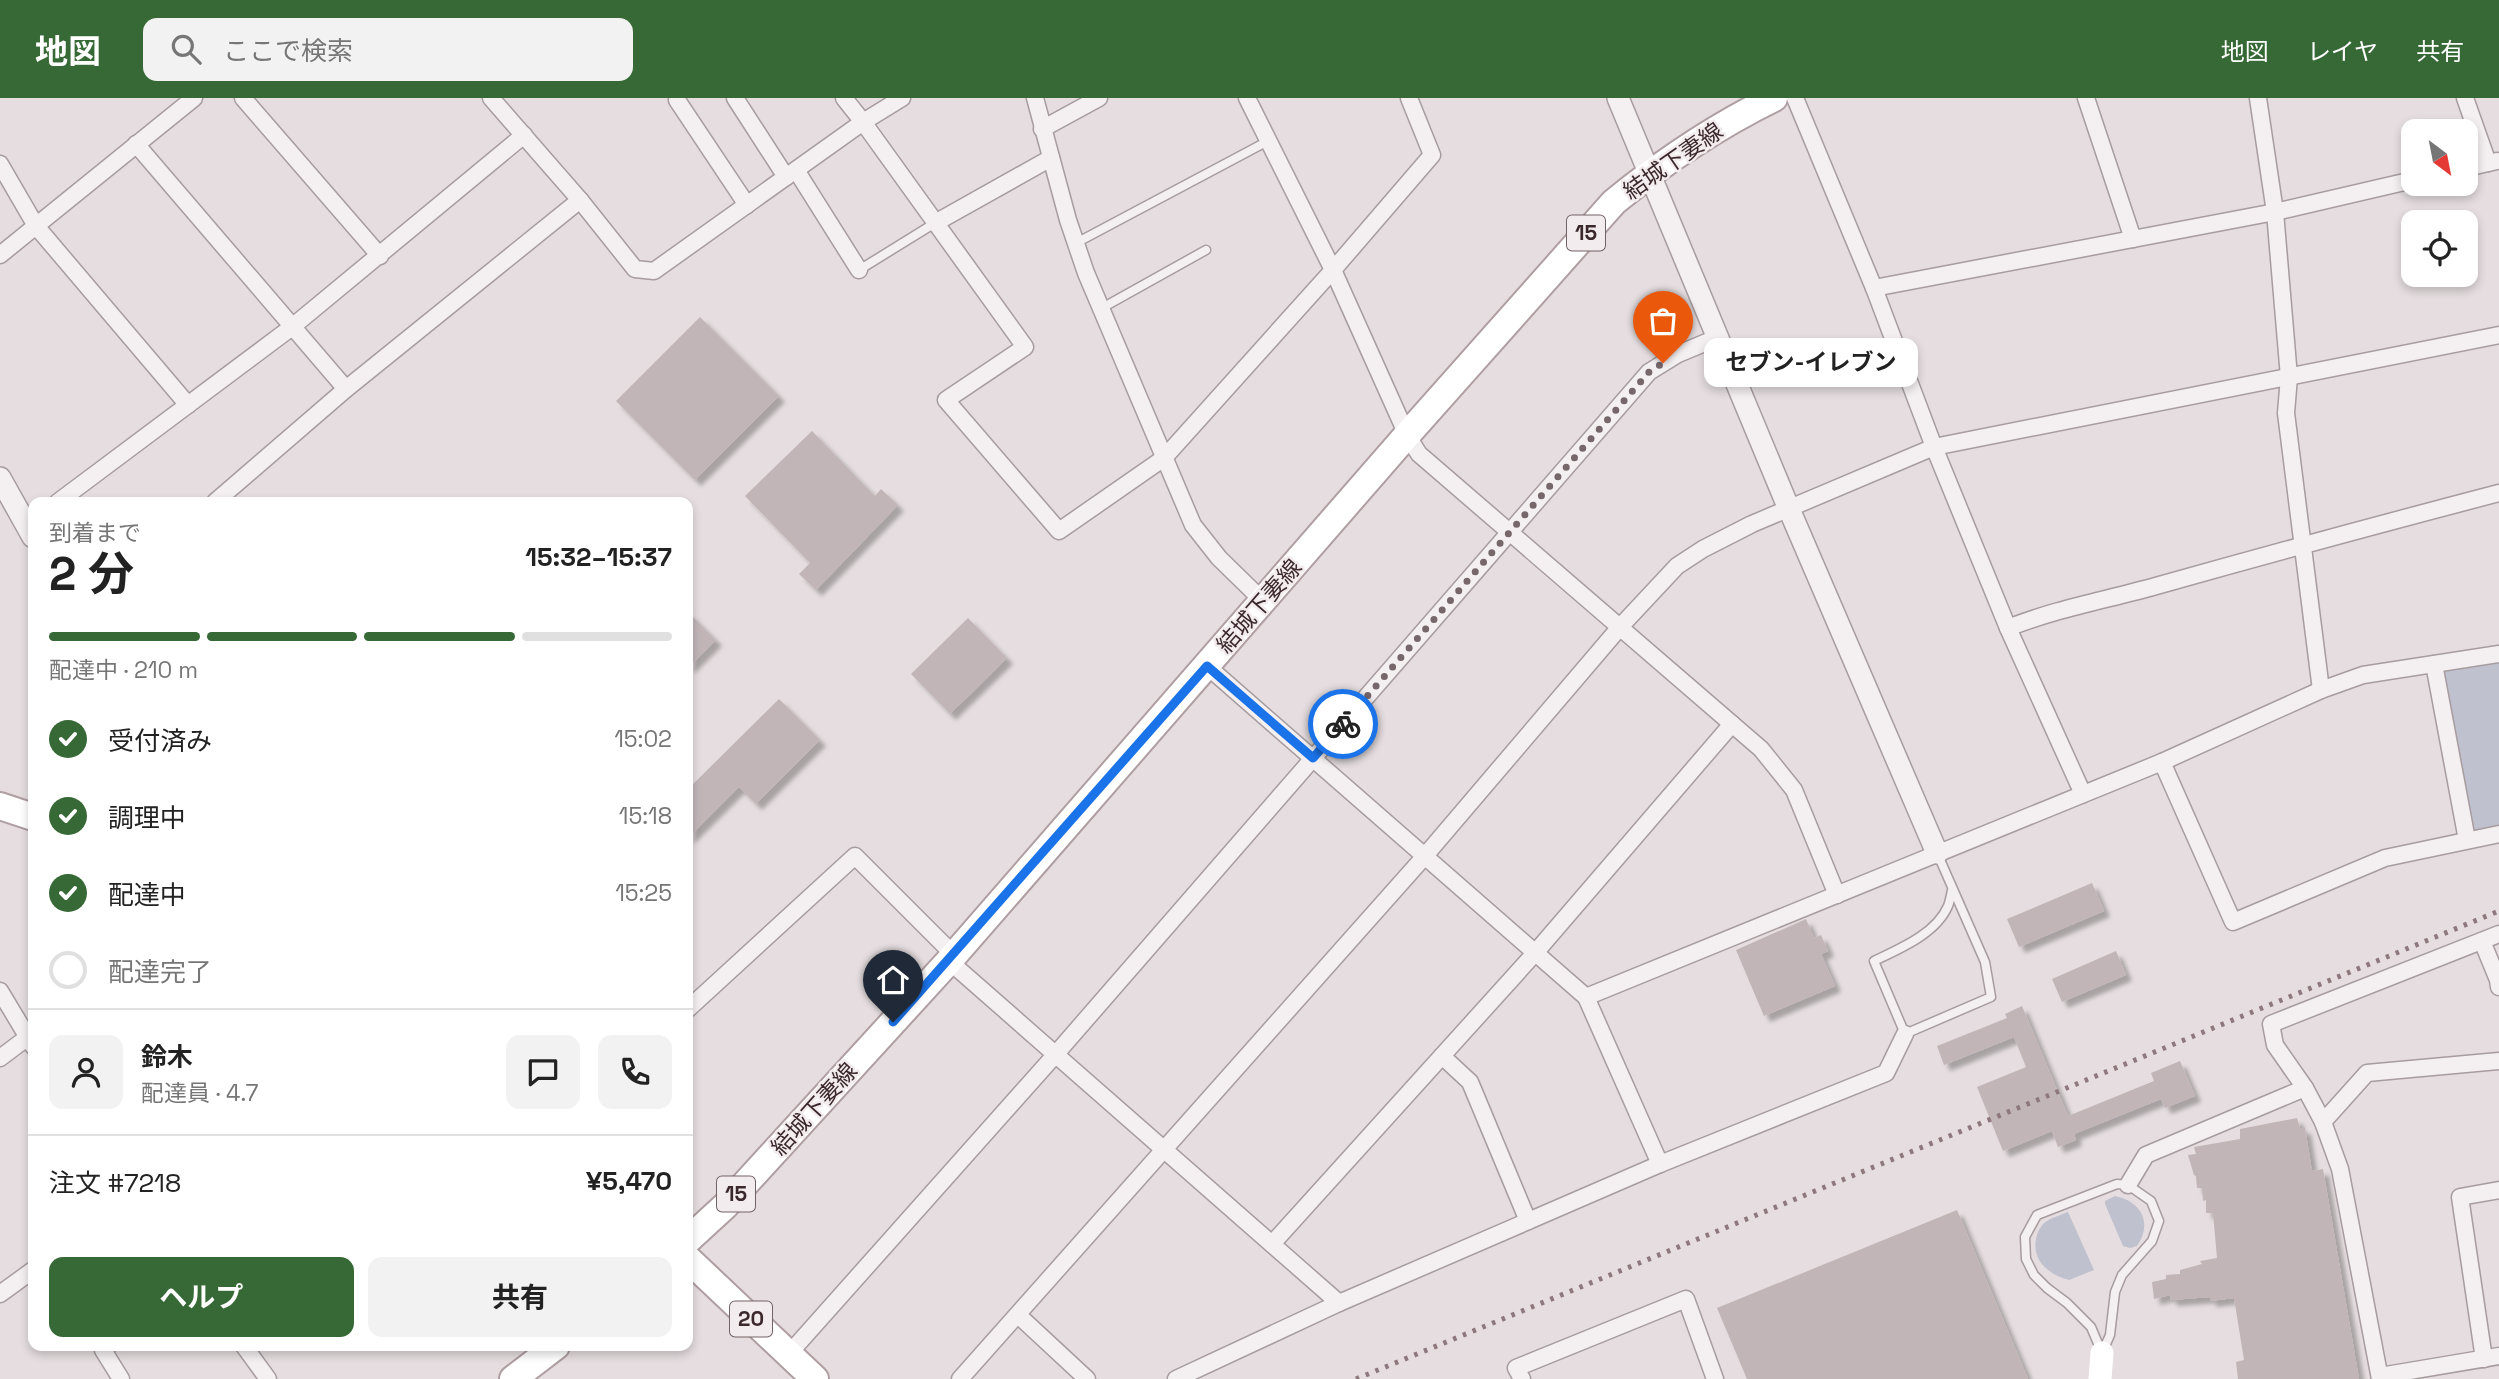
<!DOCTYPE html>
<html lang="ja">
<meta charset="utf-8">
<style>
:root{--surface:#fff;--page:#f2f2f2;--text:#222;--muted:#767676;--line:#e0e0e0;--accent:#366935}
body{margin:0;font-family:"Space Grotesk","Noto Sans JP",sans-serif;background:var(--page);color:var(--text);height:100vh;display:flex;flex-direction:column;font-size:26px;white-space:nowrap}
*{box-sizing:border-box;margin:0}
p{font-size:23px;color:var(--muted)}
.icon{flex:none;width:38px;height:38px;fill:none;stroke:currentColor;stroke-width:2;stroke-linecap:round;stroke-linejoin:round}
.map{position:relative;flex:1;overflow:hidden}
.panel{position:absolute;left:28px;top:399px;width:665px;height:854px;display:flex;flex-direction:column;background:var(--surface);border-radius:14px;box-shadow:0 4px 10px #0003}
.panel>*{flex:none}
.needle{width:46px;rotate:148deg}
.buttons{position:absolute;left:2401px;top:21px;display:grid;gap:14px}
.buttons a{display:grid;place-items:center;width:77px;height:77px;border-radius:14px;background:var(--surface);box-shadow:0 4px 10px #0003;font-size:35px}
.pin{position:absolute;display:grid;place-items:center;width:60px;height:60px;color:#fff;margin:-72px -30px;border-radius:50% 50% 50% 0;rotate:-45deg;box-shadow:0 0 7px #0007}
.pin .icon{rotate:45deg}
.courier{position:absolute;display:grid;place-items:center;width:70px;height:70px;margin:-35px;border:5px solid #1a73e8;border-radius:50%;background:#fff;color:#222;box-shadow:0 2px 9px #0007}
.bubble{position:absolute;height:49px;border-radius:14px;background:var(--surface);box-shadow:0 4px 10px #0003;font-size:23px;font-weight:700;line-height:49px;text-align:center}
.summary em{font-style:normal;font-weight:700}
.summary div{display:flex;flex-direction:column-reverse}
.summary{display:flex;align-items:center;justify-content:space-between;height:119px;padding:0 21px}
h1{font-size:46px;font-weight:700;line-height:52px}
.bar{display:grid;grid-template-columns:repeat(4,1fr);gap:10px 7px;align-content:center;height:84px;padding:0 21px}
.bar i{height:9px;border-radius:5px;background:var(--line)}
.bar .on{background:var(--accent)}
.bar p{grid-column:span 4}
.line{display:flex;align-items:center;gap:18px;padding:0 21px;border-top:2px solid var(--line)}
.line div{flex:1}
.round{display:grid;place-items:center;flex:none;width:74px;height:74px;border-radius:14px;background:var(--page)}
ol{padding:0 21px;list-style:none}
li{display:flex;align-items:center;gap:21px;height:77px}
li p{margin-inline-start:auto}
li .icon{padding:7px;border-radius:50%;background:var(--accent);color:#fff;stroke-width:4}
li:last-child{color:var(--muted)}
li i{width:38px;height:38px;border:4px solid var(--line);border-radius:50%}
.action{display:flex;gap:14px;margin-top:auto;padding:14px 21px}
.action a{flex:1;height:80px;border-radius:14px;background:var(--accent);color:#fff;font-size:28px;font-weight:700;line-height:80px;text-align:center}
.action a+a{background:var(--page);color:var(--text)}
header{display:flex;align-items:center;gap:42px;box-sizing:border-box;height:98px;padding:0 35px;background:var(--accent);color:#fff}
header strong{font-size:33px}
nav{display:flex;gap:38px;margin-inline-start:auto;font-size:24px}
.search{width:490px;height:63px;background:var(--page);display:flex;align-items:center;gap:18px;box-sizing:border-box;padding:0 24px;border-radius:14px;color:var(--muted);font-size:26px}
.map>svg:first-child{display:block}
.green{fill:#bfc1ce}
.building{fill:#c1b5b8;filter:url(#shadow)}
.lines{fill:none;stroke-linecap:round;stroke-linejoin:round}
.service-casing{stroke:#a79c9f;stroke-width:11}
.minor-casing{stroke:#a79c9f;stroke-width:19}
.tertiary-casing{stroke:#a79c9f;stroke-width:24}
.primary-casing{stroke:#af9ea2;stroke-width:30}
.service{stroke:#f4eff0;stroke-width:8}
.minor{stroke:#f4eff0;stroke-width:16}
.tertiary{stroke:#f4eff0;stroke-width:21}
.secondary{stroke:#fff;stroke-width:23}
.primary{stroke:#fff;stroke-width:26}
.rail{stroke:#8d787d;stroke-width:5;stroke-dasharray:3.5 7;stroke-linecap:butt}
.done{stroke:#76676b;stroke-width:7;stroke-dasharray:0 12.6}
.route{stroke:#1a73e8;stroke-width:9}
.labels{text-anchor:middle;stroke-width:5;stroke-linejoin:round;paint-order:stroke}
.shield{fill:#f3ecee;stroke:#726366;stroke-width:2}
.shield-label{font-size:21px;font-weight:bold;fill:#3a282c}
.street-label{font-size:23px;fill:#3a282c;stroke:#f3ecee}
</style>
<header>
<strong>地図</strong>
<div class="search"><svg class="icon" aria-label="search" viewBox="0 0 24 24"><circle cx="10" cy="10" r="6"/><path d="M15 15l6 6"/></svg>ここで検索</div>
<nav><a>地図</a><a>レイヤ</a><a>共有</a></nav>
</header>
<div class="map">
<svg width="2499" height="1281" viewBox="0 0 2499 1281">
<defs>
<filter id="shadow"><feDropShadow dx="6" dy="6" stdDeviation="2" flood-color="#0004"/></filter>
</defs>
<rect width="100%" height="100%" fill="#e5dddf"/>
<g class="green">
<path d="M2499 556V736L2467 742 2441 565Z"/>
<path d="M2115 1098C2141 1103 2153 1125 2137 1148L2130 1150 2123 1148 2105 1106V1103Z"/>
<path d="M2068 1114 2094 1172 2069 1182C2047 1176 2030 1161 2037 1137 2039 1131 2042 1126 2047 1123 2053 1119 2061 1117 2068 1114Z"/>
</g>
<g class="building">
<path d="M700 219 779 298 695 382 616 303Z"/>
<path d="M812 333 875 398 881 391 898 407 816 492 799 476 810 465 745 398Z"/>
<path d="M688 514 716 542 688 570Z"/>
<path d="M968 520 1007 560 950 616 911 576Z"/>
<path d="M779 601 820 642 756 706 739 689 688 740V691Z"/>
<path d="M2092 785 2104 813 2019 849 2007 821Z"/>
<path d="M1806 821 1814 840 1821 837 1828 853 1821 856 1835 888 1764 918 1736 852Z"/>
<path d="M2116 853 2126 877 2062 904 2052 881Z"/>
<path d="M2022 908 2068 1018 2154 983 2151 975 2180 963 2195 998 2165 1010 2161 1001 2074 1036 2076 1042 2058 1049 2052 1033 2003 1053 1977 989 2026 969 2014 939 1944 967 1937 948 2007 920 2005 916Z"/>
<path d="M2297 1020 2300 1030H2305L2312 1073 2323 1071 2359 1281H2238L2236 1264 2244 1262 2234 1200 2210 1203V1199L2171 1202 2170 1197 2154 1201 2152 1184 2166 1181V1177L2180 1176V1172L2202 1166 2200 1163 2217 1160 2213 1115H2206V1102L2203 1103 2202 1090H2197L2196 1078 2194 1077 2188 1057 2196 1056 2194 1049 2240 1041V1031Z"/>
<path d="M1957 1112 2028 1281H1747L1717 1210Z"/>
</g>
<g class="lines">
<defs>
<g id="service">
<path d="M1076 145 1268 43"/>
<path d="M859 172 935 125"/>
<path d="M1102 210 1206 152"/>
<path d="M1938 757 1985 864 1991 899 1905 936 1874 863C1899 851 1936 836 1948 808 1950 803 1951 797 1952 792"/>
<path d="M2117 1086 2128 1087 2151 1103 2159 1123 2152 1143 2122 1177 2115 1194 2110 1237 2102 1255 2091 1229 2067 1205 2047 1190 2034 1177 2026 1161 2025 1139 2037 1117Z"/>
</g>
<g id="minor">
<path d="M243 0 380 158"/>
<path d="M491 0 580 102 635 171 654 173 863 24 844 0"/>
<path d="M735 0 786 79"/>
<path d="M902 0 863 24 1025 249 946 302 1059 433 1164 360 1333 172 1432 57 1409 0"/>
<path d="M1035 0 1068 122 1086 175 1193 427 1219 460 1263 503"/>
<path d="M1247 0 1333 172 1407 337 1419 356 1761 651 1794 692 1837 797"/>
<path d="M1795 0 1874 190 1934 349 2008 530 2083 696"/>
<path d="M2086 0 2133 141"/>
<path d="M2258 0 2275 114 2289 279 2286 315 2321 592"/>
<path d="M2465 0 2488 65"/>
<path d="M677 2 747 107"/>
<path d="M1042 31 1099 0"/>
<path d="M136 46 346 291"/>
<path d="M0 66 36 128 188 307"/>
<path d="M2466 70 2497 63"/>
<path d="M796 72 859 172"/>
<path d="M935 125 1051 60"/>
<path d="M0 157 194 0"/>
<path d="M1874 190 2275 114 2413 82"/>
<path d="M58 404 292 229 524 37"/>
<path d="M215 404 346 291 580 102"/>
<path d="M2008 530C2055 511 2106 502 2156 488 2270 456 2384 425 2499 395"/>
<path d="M2434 566 2467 742"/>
<path d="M1207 568 1586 899 2162 664 2321 592 2363 577 2499 556"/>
<path d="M2162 664 2233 824 2385 760 2499 736"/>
<path d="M2482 843 2498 882 2499 889"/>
<path d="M949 863 1339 1205"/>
<path d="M0 893 33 948"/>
<path d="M1586 899 1660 1066"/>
<path d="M688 911 855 758 954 857"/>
<path d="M1442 958 1470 984 1528 1123"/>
<path d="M0 960 28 939"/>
<path d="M2323 1024 2367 975 2499 963"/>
<path d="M2128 1087 2146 1057 2305 990"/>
<path d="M1272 1146 1535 855 1732 626"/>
<path d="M0 1196 33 1172"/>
<path d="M1018 1217 1087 1281"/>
<path d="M108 1248 103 1252 121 1281"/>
<path d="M244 1248 268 1281"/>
<path d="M787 1258 1055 957 1649 274 1678 256 1719 239"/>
<path d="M2484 1261 2460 1099 2499 1092"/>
<path d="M2380 1278 2499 1258"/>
<path d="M960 1281 1424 759 1620 529 1677 468 1703 451 1752 426 1934 349 2499 237"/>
<path d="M1176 1281 1339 1205 1660 1066 1886 975 1905 936"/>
<path d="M1522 1281 1516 1270 1686 1201 1715 1281"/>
<path d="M2380 1281 2340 1071 2323 1024 2305 990 2275 947 2271 926 2499 836"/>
</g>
<g id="tertiary">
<path d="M1618 0 1789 411 1937 755"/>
<path d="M0 380 33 439"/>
</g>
<g id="primary">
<path d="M0 708 33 719"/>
<path d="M688 1142 725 1108 949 863 1407 337 1614 104C1663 64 1717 28 1774 0"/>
<path d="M688 1161 815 1281"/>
<path d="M513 1281 556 1248"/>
</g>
</defs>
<use href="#service" class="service-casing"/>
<use href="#minor" class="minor-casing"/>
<use href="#tertiary" class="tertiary-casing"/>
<use href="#primary" class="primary-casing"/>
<use href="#service" class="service"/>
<use href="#minor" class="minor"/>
<use href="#tertiary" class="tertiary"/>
<path class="secondary" d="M2100 1281 2102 1255"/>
<use href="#primary" class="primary"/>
<path class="rail" d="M1356 1281 2499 813"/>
</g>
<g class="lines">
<path class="done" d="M1343 626 1649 274 1663 265"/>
<path class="route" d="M893 924 1207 568 1313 660 1343 626"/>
</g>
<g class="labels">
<g class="shield">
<rect x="1567" y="117.5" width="38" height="35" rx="5"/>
<rect x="717" y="1078.5" width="38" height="35" rx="5"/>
<rect x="730" y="1203.5" width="42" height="35" rx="5"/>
</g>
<g class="shield-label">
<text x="1586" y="142">15</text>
<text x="736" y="1103">15</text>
<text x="751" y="1228">20</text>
</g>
<g class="street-label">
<text transform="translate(1673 63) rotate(-35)" y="8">結城下妻線</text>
<text transform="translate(1259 508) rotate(-49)" y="8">結城下妻線</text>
<text transform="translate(814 1011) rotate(-48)" y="8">結城下妻線</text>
</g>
</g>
</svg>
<div class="buttons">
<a><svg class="needle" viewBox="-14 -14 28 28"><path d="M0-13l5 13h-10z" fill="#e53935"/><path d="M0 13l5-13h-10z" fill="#767676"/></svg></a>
<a><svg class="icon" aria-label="locate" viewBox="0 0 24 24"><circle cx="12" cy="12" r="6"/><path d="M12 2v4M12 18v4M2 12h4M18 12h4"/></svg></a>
</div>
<div class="pin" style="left:1663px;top:265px;background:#ea580c"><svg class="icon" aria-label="bag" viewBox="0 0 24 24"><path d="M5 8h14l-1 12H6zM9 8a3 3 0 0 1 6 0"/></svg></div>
<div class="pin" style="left:893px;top:924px;background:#1f2937"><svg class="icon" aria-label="home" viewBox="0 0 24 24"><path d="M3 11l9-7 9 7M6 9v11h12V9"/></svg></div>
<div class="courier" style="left:1343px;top:626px"><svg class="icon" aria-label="bike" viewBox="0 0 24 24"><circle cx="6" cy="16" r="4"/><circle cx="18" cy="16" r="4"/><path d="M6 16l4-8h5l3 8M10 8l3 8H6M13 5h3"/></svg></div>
<div class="bubble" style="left:1704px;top:240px;width:214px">セブン-イレブン</div>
<section class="panel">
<div class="summary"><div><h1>2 分</h1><p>到着まで</p></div><em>15:32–15:37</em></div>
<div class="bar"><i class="on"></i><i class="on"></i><i class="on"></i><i></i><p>配達中 · 210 m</p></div>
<ol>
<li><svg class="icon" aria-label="check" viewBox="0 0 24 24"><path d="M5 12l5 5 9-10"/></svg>受付済み<p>15:02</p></li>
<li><svg class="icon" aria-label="check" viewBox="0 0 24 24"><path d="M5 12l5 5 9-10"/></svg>調理中<p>15:18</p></li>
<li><svg class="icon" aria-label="check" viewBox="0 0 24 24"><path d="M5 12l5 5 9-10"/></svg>配達中<p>15:25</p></li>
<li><i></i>配達完了</li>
</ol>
<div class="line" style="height:126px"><a class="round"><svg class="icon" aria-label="person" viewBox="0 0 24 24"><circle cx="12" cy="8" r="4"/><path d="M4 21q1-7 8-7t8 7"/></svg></a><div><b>鈴木</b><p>配達員 · 4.7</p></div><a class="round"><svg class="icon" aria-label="chat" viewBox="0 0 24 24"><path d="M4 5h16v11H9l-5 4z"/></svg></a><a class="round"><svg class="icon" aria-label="phone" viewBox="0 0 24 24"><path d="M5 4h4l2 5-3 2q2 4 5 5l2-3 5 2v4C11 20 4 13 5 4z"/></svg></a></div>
<div class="line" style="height:91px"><div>注文 #7218</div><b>¥5,470</b></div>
<div class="action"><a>ヘルプ</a><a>共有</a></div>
</section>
</div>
